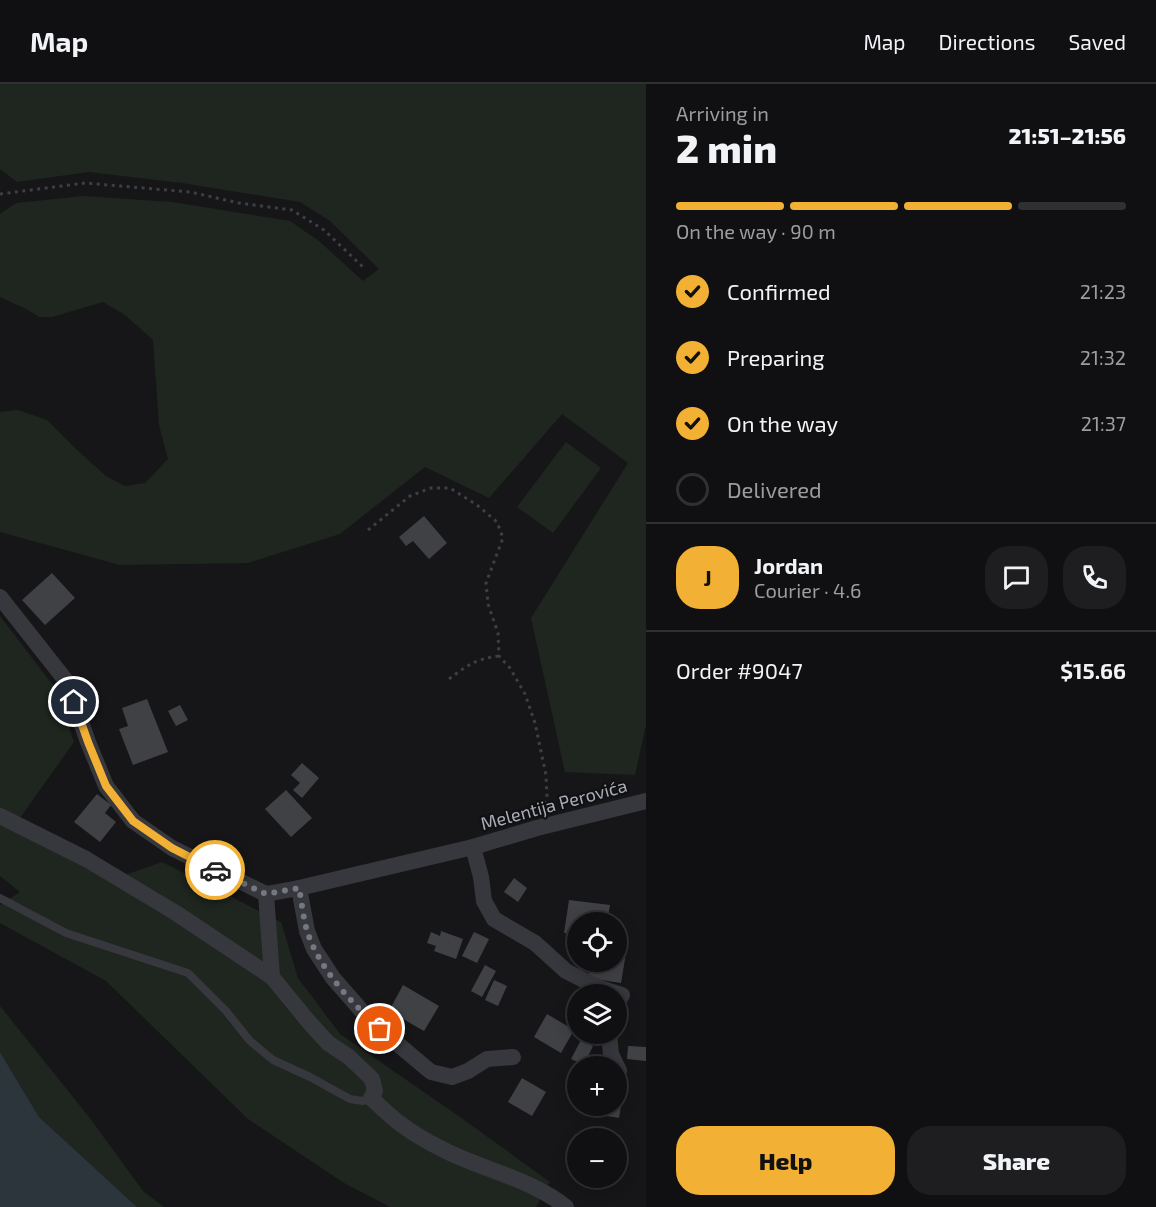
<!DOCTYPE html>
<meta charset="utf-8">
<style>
:root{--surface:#101012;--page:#1e1e20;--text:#f1f3f6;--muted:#9c9d9f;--line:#303032;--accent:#f2b134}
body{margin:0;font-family:"Exo 2",sans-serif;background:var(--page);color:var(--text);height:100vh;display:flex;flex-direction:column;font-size:22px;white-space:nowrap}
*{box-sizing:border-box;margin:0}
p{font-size:20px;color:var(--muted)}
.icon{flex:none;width:33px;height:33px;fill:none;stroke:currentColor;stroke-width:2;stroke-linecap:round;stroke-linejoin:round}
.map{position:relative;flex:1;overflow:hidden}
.side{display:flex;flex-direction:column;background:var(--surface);width:510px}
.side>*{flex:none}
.fabs{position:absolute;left:567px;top:828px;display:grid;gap:12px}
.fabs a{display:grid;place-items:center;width:60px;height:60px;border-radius:50%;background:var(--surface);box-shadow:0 3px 15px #0003,0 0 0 2px var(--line);font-size:30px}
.pin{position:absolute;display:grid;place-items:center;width:51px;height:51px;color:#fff;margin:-26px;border:3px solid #fff;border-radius:50%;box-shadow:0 2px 6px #0007}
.courier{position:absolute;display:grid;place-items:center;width:60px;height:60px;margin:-30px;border:4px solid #f2b134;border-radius:50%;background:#fff;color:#222;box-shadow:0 2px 8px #0007}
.headline em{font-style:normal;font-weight:800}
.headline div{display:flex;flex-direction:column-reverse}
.headline{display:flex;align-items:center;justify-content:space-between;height:102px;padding:0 30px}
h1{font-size:39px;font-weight:800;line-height:45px}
.bar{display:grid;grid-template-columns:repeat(4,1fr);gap:9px 6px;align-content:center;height:72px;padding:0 30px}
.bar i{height:8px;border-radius:4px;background:var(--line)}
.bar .on{background:var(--accent)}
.bar p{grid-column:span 4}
.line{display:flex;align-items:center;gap:15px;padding:0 30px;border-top:2px solid var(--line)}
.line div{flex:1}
.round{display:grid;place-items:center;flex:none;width:63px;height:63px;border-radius:24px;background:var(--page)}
ol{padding:0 30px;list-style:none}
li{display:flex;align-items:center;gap:18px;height:66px}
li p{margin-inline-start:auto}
li .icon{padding:6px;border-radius:50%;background:var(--accent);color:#111;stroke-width:4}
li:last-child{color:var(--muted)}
li i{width:33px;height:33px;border:3px solid var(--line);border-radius:50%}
.button{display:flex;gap:12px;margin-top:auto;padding:12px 30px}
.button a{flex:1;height:69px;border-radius:24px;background:var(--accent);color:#111;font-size:24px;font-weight:800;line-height:69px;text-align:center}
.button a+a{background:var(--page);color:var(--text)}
header{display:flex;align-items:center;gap:36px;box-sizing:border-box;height:84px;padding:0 30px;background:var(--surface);border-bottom:2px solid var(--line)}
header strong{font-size:28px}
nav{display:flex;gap:33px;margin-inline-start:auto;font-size:21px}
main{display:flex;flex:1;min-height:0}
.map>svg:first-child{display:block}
.green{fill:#1e261f}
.water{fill:#2c353c}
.building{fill:#404145}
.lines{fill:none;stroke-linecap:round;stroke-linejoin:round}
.path{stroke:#3d3f44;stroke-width:3;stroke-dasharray:3 4.5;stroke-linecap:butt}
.lane{stroke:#37383d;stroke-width:8}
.street{stroke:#37383d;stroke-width:16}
.done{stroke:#757880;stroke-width:6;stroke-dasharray:0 10.8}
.route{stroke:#f2b134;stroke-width:8}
.labels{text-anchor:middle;stroke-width:4.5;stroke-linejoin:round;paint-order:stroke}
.street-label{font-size:18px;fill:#a8adb8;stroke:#111113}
</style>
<header>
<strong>Map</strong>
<nav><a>Map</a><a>Directions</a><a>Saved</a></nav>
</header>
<main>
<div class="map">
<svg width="646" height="1123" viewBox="0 0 646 1123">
<rect width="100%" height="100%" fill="#161618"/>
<g class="green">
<path d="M0 0H646V641L635 691 565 688 531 534 628 379 562 330 489 414 425 383 340 450 248 479 120 481 0 448V328L18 326 47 336 75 364 106 392 125 402 145 399 168 375 159 341 153 256 125 231 103 218 52 233H39L26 225 0 213V130L16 119 84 112 172 118 290 137 319 157 363 197 379 185 330 137 300 118 182 99 89 88 17 98 0 85Z"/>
<path d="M566 358 601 384 553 449 517 423Z"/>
<path d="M0 532 56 605 74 658 20 734 125 791 162 778 281 838 298 894 340 950 460 1033 550 1098 536 1123H390L344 1099 248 1035 106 897 0 839V821L20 808 0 792Z"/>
<path d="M0 922 89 1033 143 1107 164 1123H137L39 1033 0 968Z"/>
</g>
<path class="water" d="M0 968 39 1033 137 1123H0Z"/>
<g class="building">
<path d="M424 432 447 459 429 475 413 457 406 462 399 453Z"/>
<path d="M52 489 75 514 45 541 22 516Z"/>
<path d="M147 615 168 668 133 681 119 645 128 642 122 624Z"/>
<path d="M180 621 188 636 176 642 168 627Z"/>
<path d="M302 679 319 694 302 714 293 706 300 699 291 691Z"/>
<path d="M286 706 312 734 291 753 265 725Z"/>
<path d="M97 710 111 721 105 729 116 738 100 758 74 738Z"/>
<path d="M514 794 527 804 518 818 504 808Z"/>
<path d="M569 816 610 821 607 838H578V851L564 849Z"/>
<path d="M441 847 463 855 456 875 434 867 436 862 427 859 431 848 440 852Z"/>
<path d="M474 848 489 855 477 879 462 872Z"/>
<path d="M616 867 626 869 621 899 588 894 591 878H616Z"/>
<path d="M485 881 496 887 482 913 471 907Z"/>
<path d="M494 896 507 902 498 922 485 916Z"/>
<path d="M403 901 439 922 424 947 389 927Z"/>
<path d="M547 930 574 946 561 969 534 953Z"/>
<path d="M581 956 593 962 584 981 571 975Z"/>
<path d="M628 962 646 963V977L627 975Z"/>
<path d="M522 994 546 1008 532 1032 508 1018Z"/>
<path d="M616 1003 624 1004 619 1034 583 1028 584 1022H616Z"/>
</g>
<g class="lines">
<g class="path">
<path d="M0 110 85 99 190 108 239 119 292 126 324 146 365 185"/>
<path d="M368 446 410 412 431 404H450L477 421 497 438 503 454 486 499 488 520 498 549 499 572 510 584 525 610 535 639 546 691 547 713 542 725"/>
<path d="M449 595C468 581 475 575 499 572"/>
</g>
<path class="lane" d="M0 814 66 849 188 889 226 927 250 957 273 976 310 993 350 1015 363 1017 371 1014"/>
<g class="street">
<path d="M0 513 67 598 88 658 106 702 133 737 172 764 266 810 299 804 473 763 537 744 646 717"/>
<path d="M0 732 86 775 176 829 272 893"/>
<path d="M473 763 481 793 484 817 494 835 535 859 566 887 597 903 622 911 616 920"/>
<path d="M299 804 307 847 314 865 333 894 368 934 393 956 431 988 452 993 468 987 487 975 513 973"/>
<path d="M266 810 272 893 308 937 328 959 349 973 372 995 375 1007 371 1014C381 1023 391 1033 402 1041 414 1050 428 1058 442 1065 482 1086 530 1094 566 1123"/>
<path d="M609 950 611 970 619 987"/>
</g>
</g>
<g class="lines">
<path class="done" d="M215 786 266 810 299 804C302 819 303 835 308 850 321 887 352 919 380 945"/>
<path class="route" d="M74 618 88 658 106 702 133 737 172 764 215 786"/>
</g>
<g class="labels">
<g class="street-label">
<text transform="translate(554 721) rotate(-15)" y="6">Melentija Perovića</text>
</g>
</g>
</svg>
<div class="fabs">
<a><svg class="icon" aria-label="locate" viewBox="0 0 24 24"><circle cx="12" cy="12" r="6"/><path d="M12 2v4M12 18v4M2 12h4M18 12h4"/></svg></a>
<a><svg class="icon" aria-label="layers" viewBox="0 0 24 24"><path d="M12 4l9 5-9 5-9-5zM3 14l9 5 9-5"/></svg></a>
<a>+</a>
<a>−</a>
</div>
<div class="pin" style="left:380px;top:945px;background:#ea580c"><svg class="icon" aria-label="bag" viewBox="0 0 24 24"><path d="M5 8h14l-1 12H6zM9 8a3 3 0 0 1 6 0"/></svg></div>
<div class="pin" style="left:74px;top:618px;background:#1f2937"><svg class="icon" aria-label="home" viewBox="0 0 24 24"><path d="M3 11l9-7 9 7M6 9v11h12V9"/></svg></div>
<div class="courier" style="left:215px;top:786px"><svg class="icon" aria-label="car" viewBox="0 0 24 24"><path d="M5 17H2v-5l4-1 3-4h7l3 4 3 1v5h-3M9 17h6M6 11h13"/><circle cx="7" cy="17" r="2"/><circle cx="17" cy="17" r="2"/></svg></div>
</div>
<section class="side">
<div class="headline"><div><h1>2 min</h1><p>Arriving in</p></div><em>21:51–21:56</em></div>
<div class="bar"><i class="on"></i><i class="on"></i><i class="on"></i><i></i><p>On the way · 90 m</p></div>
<ol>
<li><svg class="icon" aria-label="check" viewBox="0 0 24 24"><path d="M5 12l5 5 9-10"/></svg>Confirmed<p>21:23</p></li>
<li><svg class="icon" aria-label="check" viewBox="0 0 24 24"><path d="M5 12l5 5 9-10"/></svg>Preparing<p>21:32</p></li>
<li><svg class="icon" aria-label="check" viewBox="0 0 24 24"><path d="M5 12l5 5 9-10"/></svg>On the way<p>21:37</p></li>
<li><i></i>Delivered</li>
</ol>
<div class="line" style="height:108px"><b class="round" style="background:var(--accent);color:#111">J</b><div><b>Jordan</b><p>Courier · 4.6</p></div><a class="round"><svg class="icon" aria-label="chat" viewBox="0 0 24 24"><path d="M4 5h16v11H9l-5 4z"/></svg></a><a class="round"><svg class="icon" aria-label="phone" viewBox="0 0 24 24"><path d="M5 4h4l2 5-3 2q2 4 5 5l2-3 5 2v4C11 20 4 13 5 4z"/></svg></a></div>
<div class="line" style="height:78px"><div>Order #9047</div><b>$15.66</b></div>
<div class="button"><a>Help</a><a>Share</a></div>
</section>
</main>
